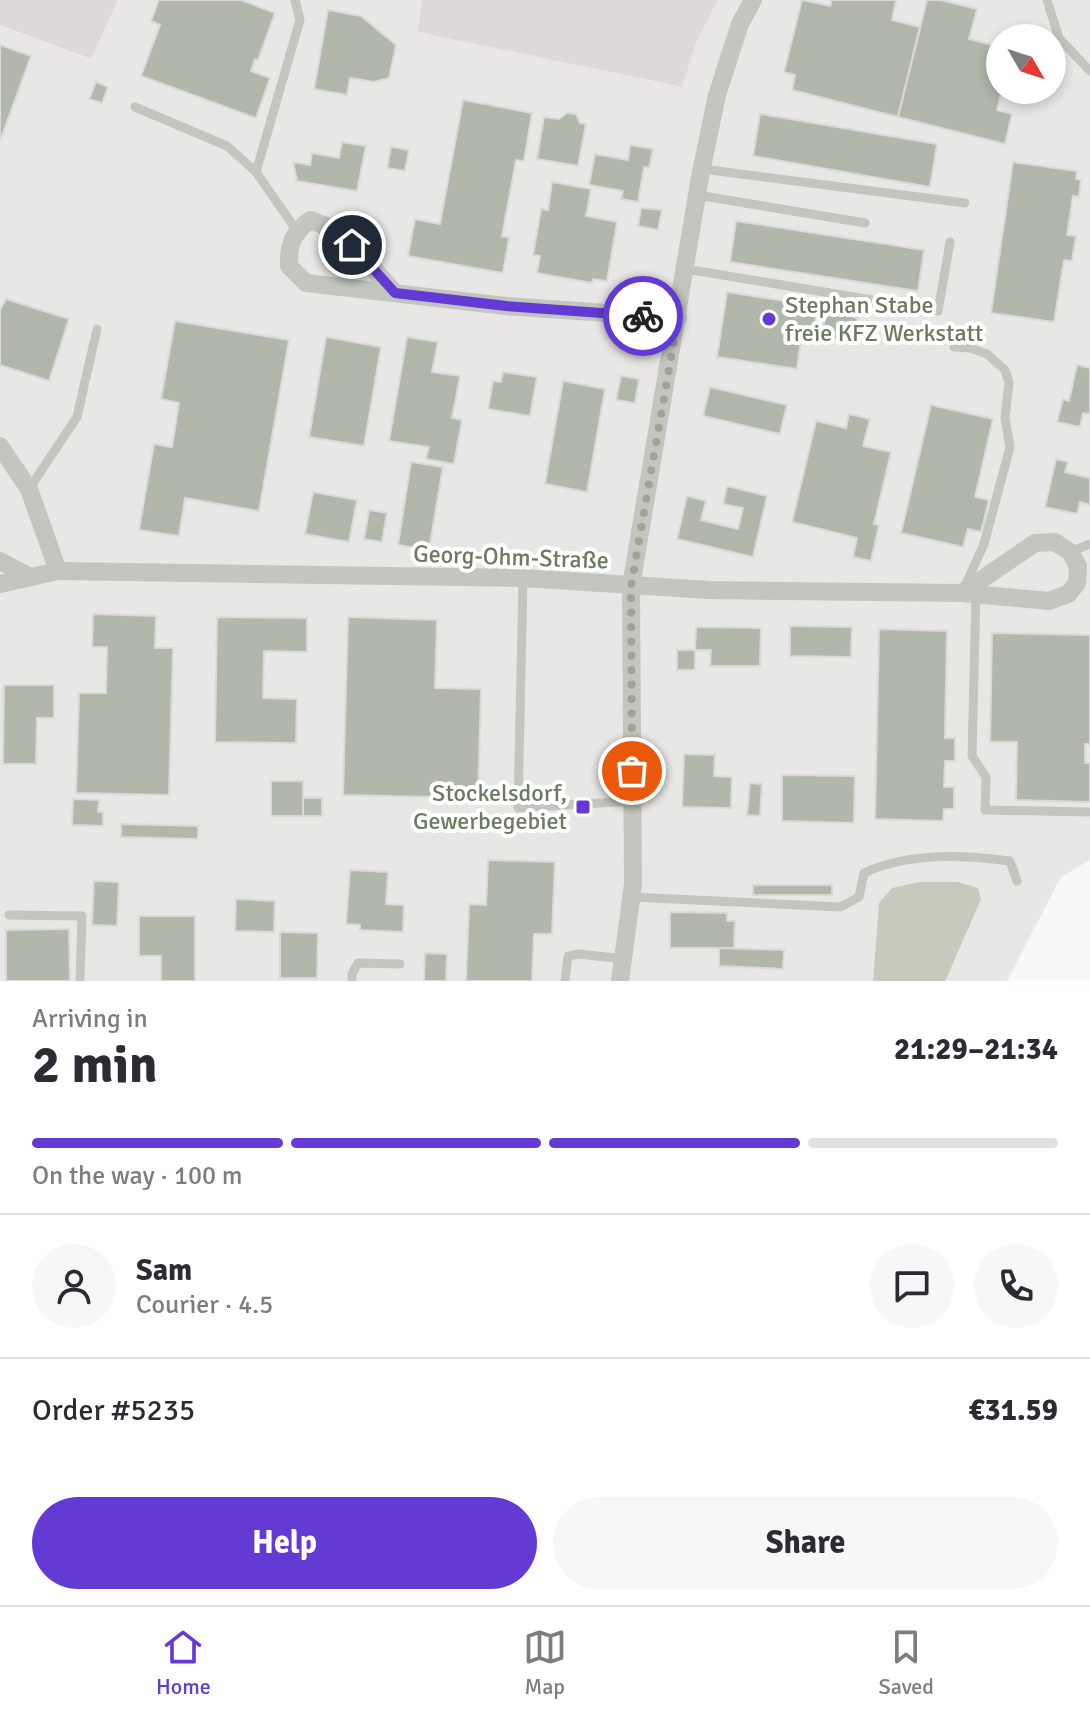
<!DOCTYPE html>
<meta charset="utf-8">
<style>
:root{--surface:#fff;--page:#f7f7f7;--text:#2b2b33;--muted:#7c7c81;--line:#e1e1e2;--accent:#633bd4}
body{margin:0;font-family:Signika,sans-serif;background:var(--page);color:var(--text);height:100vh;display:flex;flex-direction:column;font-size:30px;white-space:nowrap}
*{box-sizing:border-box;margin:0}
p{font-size:26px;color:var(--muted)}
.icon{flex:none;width:44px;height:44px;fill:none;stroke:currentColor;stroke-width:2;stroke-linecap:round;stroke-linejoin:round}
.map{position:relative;height:981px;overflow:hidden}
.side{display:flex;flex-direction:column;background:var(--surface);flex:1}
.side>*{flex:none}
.needle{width:52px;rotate:129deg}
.tools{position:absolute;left:986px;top:24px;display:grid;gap:16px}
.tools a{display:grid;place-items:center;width:80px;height:80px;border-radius:50%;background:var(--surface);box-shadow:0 4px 12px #0003;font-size:40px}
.pin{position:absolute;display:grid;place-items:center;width:68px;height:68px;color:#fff;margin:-34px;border:4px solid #fff;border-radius:50%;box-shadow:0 2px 8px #0007}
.courier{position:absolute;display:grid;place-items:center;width:80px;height:80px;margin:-40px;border:6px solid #633bd4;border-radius:50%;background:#fff;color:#222;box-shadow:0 2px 10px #0007}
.summary em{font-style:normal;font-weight:700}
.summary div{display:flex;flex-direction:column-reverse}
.summary{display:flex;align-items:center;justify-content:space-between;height:136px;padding:0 32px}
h1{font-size:52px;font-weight:700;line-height:60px}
.bar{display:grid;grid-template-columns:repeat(4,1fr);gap:12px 8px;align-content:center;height:96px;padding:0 32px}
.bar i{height:10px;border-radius:6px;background:var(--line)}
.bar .selected{background:var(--accent)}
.bar p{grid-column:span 4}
.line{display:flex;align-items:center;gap:20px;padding:0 32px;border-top:2px solid var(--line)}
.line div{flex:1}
.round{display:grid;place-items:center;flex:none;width:84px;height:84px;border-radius:42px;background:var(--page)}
.primary-button{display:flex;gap:16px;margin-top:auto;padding:16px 32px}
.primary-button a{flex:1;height:92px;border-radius:48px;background:var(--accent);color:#fff;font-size:32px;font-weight:700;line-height:92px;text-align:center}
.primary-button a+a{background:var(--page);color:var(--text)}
.menu{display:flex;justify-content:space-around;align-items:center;height:112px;border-top:2px solid var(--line);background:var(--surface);font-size:22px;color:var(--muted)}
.menu a{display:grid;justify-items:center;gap:4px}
.menu .selected{color:var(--accent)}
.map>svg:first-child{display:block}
.built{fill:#e8e7e6;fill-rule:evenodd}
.green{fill:#dfd8da}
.water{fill:#c6cabc}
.building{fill:#b1b7aa;stroke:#dad9da;stroke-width:2}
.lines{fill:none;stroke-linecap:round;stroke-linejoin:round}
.lane{stroke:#c2c6be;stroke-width:9}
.street{stroke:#c2c6be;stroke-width:18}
.done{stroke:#9fa596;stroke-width:8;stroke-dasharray:0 14.4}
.route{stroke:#633bd4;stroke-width:10}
.poi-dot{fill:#633bd4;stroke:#fff;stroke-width:3}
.labels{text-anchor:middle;stroke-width:8;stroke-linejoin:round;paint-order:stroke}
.poi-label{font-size:24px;fill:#6e7961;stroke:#fff;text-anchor:start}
.street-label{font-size:24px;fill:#6e7961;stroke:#fff}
</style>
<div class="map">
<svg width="1090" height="981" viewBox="0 0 1090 981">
<rect width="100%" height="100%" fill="#f9f7f9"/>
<path class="built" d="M118 0H422L419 32 681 87 696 43 718 0H1090V860L1061 877 1007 981H945L958 882H919L892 888 879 903 873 981H0V25L90 59ZM1000 38H1052V90H1000Z"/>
<g class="green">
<path d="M0 0H118L91 59 0 25Z"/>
<path d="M422 0H718L696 43 682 87 418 32Z"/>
</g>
<path class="water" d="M919 882H958L978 888 981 899 947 977 945 981H873L879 903 892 888Z"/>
<g class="building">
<path d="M159 0H241L275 13 258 60 255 59 251 71 270 78 256 118 141 76 160 25 151 21Z"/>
<path d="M802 0 830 6 832 0H896L892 20 920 27 898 117 792 90 795 75 784 72Z"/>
<path d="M927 0H940L977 9 969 39 1000 47V90H1002L997 110 1012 114 1005 144 898 117Z"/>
<path d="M328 10 361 16 396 45 389 78 374 82 350 78 347 95 314 89Z"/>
<path d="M0 45 31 56 0 141Z"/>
<path d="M96 82 108 87 102 103 89 99Z"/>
<path d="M463 100 532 113 524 161 516 160 502 236 509 238 503 273 408 256 415 219 440 224Z"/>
<path d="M567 113 576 114 580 123 586 124 578 166 537 159 544 117 559 119Z"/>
<path d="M760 114 937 144 930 187 753 156Z"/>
<path d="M342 142 366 146 357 191 297 181 293 162 310 165 312 153 339 158Z"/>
<path d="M630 145 653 149 649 168 644 167 638 202 621 199 623 191 589 185 595 154 628 160Z"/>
<path d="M391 147 409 150 405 171 387 168Z"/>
<path d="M1013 162 1077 171 1076 179 1081 180 1079 197 1073 196 1067 235 1076 236 1072 261 1064 260 1054 322 991 313Z"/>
<path d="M552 182 591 189 586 216 617 222 607 281 593 279 592 283 537 273 540 256 533 255 541 209 548 210Z"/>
<path d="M641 208 662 210 658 230 638 226Z"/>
<path d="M736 221 924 250 918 291 730 262Z"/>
<path d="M727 292 818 306 813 334 802 332 797 369 717 357Z"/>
<path d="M6 299 69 319 49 381 0 365V310Z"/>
<path d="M827 310 858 318 848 342 821 335Z"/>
<path d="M175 321 289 340 259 511 185 498 179 536 139 530 154 444 172 447 179 403 161 399Z"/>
<path d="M326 337 381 347 364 446 309 437Z"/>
<path d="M407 337 438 342 432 372 460 376 452 418 462 420 454 464 426 459 429 447 389 441Z"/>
<path d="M1077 365 1090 368V414L1083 413 1080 427 1057 422 1063 399 1069 401Z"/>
<path d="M503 372 537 377 530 416 488 409 493 381 501 382Z"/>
<path d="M621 376 639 379 635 403 616 400Z"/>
<path d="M563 381 605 389 587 492 545 484Z"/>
<path d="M710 387 787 405 780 434 703 416Z"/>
<path d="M931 405 993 419 975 497 989 500 981 532 968 529 963 547 901 533Z"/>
<path d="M849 414 870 419 863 446 891 452 874 524 879 525 871 561 853 557 857 538 792 522 816 421 846 428Z"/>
<path d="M1056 459 1068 462 1065 472 1090 478V505L1080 502 1077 514 1045 507Z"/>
<path d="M411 462 443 467 429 550 398 545Z"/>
<path d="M727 486 767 496 753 557 677 539 687 496 706 501 701 520 738 529 743 508 723 504Z"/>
<path d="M313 492 357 500 349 542 305 534Z"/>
<path d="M369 510 387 513 382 542 364 539Z"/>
<path d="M93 614 156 616 155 648H173L169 795 76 793 79 693H106L107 647H92Z"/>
<path d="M217 617 307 618V652L264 651 263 698 297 699 296 743 215 742Z"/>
<path d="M348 617 437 620 435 688 481 689 478 798 343 795Z"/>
<path d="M790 626 852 627 851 657 790 656Z"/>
<path d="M696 627 761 628 760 666H710L711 650H695Z"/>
<path d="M879 629 947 631 945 738H955V761H945L944 787H954V809H944L943 821 875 819Z"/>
<path d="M992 633 1090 635V744H1085V763H1090V802L1016 800 1017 742H990Z"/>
<rect x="677" y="650" width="18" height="20"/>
<path d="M4 685H54V718H37L36 764H3Z"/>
<path d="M684 754 715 755 714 776 732 777 731 808 682 807Z"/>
<path d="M782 775 855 776 854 823 782 821Z"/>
<rect x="271" y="781" width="32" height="35"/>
<path d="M750 783 762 784 760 816 747 815Z"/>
<rect x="303" y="798" width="19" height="18"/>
<path d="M73 799 99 800 98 812H103V826L72 825Z"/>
<path d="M121 824 198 826V839L121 837Z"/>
<path d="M488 860 555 862 552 934H534L532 981H466L469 904 486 905Z"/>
<path d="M350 870 388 872 386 904 404 905 403 932 360 930V925L346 924Z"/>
<path d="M94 881 119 882 117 926 92 925Z"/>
<rect x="753" y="885" width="79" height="10"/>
<path d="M236 899 275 901 274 932 235 931Z"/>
<path d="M670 912 727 913V921H735L734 948H670Z"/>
<path d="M139 916H195V981H161V956H139Z"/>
<path d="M69 929 70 981H6V930Z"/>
<path d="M280 932 318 933 317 978H280Z"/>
<path d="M719 948 784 950 783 969 719 966Z"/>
<path d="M425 953 447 954 446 981H424Z"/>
</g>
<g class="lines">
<g class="lane">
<path d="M1047 0 1059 38 1090 71"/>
<path d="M135 107 227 146 256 172 297 231"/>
<path d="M702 169 965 203"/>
<path d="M256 172 300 20 295 0"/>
<path d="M697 195 865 223"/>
<path d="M686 269 938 311 950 242"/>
<path d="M954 347 970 348 987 354 1005 370 1009 382 1005 418 1010 447 984 544 965 586"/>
<path d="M29 489 77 417 97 329"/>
<path d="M1070 552 1090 544"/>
<path d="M523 578 518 808 632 801"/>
<path d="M976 594 972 756 986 777 985 810 1090 812"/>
<path d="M631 897 840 907 859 897 864 873C910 852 962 855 1010 861L1017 881"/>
<path d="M9 915 82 916 80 981"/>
<path d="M352 981V974L358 963 400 964"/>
<path d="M565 981 568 956 579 954 623 959"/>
</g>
<g class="street">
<path d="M395 293 341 232 310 220C293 233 288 244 289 266L306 283 506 306 678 318"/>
<path d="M0 446 29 489 58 571"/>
<path d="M0 561 30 577"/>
<path d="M0 584 58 571 523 578 709 590 962 593 1049 601 1068 594 1077 583 1078 566 1070 552 1055 542 1035 543 962 593"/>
<path d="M620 981 633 884 631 586 700 177 717 95 740 24 753 0"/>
</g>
</g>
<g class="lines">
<path class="done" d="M632 771 631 586 678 318 643 316"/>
<path class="route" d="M352 245 395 293 506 306 643 316"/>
</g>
<g class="poi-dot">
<circle cx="769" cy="319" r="8"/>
<rect x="575" y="799" width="16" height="16" rx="4"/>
</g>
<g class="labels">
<g class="poi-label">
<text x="785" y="313">Stephan Stabe<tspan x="785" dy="28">freie KFZ Werkstatt</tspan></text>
<text x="567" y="801" text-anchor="end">Stockelsdorf,<tspan x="567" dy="28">Gewerbegebiet</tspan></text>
</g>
<g class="street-label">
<text transform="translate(511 557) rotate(2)" y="8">Georg-Ohm-Straße</text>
</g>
</g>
</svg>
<div class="tools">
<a><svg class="needle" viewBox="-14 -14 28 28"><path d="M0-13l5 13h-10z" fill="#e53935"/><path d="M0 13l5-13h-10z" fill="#7c7c81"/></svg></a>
</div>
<div class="pin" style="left:632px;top:771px;background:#ea580c"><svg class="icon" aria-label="bag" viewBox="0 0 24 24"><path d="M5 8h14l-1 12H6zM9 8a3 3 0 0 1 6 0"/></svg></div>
<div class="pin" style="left:352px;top:245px;background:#1f2937"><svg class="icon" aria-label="home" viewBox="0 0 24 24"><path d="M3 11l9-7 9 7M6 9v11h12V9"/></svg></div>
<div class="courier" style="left:643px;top:316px"><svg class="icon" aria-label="bike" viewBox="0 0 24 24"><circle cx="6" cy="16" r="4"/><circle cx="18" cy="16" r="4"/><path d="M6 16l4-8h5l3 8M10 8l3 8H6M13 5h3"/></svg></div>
</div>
<section class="side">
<div class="summary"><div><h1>2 min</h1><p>Arriving in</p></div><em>21:29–21:34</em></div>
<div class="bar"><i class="selected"></i><i class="selected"></i><i class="selected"></i><i></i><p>On the way · 100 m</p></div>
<div class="line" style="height:144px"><a class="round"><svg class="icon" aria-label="person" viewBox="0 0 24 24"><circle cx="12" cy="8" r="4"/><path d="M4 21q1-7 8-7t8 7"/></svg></a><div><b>Sam</b><p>Courier · 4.5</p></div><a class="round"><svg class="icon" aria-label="chat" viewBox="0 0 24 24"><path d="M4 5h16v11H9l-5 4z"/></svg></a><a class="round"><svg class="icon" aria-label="phone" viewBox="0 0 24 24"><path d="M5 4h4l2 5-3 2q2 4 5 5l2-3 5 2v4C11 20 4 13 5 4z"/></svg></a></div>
<div class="line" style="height:104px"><div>Order #5235</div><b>€31.59</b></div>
<div class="primary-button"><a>Help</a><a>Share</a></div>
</section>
<nav class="menu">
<a class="selected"><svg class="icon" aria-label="home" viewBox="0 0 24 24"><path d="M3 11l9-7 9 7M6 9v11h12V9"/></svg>Home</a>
<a><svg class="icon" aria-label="map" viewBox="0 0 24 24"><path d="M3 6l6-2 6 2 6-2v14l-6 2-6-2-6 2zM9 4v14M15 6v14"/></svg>Map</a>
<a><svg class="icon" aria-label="saved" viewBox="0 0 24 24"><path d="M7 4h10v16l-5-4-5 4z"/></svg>Saved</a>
</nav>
